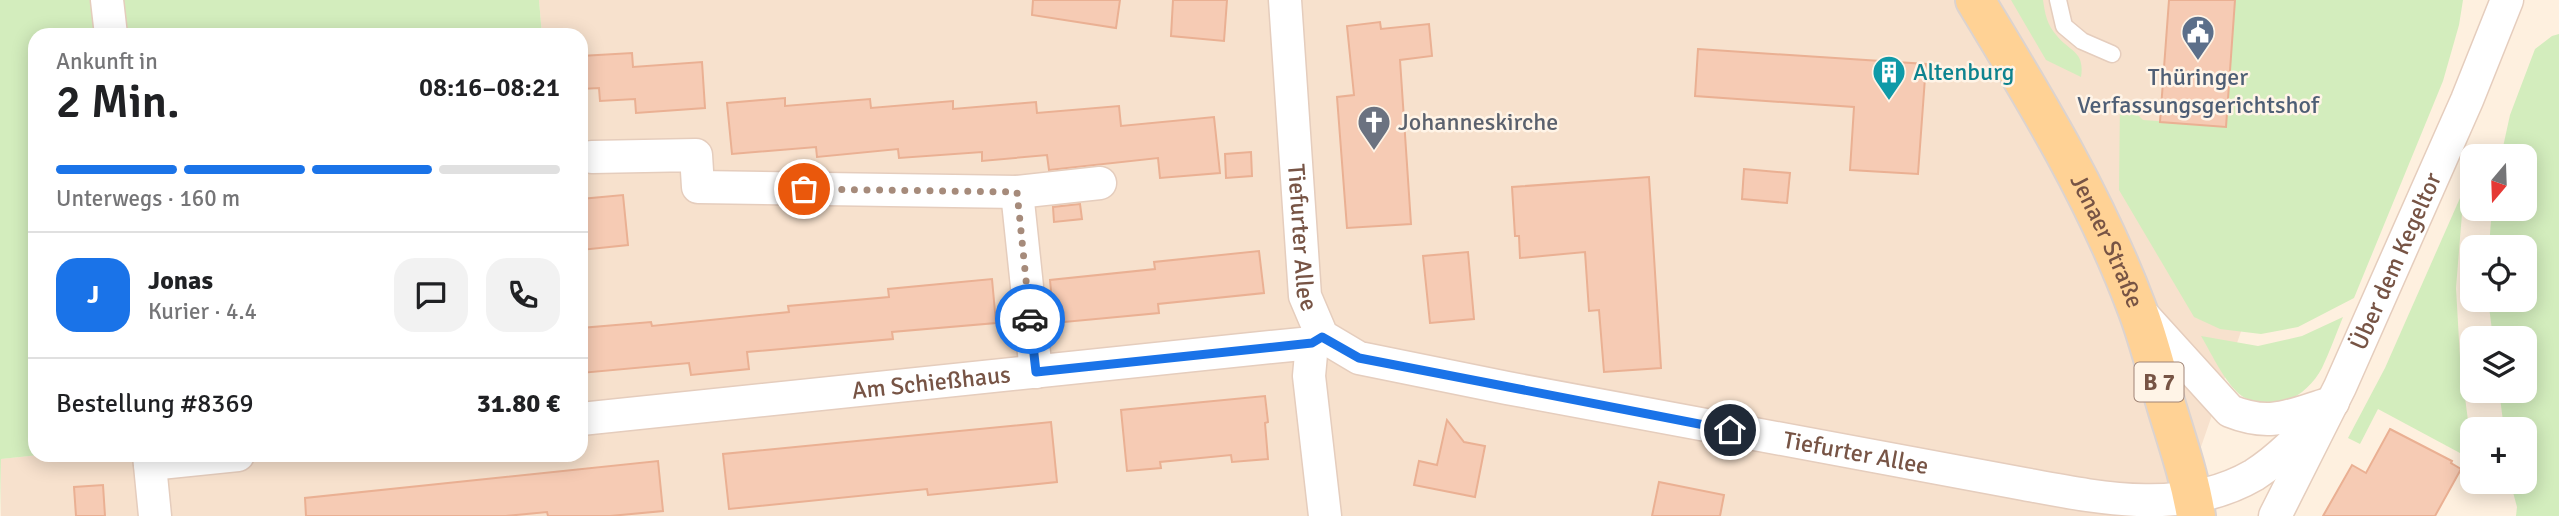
<!DOCTYPE html>
<html lang="de">
<meta charset="utf-8">
<style>
:root{--surface:#fff;--page:#f2f2f2;--text:#202124;--muted:#757577;--line:#e0e0e0;--accent:#1a73e8}
body{margin:0;font-family:Signika,sans-serif;background:var(--page);color:var(--text);height:100vh;display:flex;flex-direction:column;font-size:26px;white-space:nowrap}
*{box-sizing:border-box;margin:0}
p{font-size:23px;color:var(--muted)}
.icon{flex:none;width:38px;height:38px;fill:none;stroke:currentColor;stroke-width:2;stroke-linecap:round;stroke-linejoin:round}
.map{position:relative;flex:1;overflow:hidden}
.panel{position:absolute;left:28px;top:28px;width:560px;height:434px;display:flex;flex-direction:column;background:var(--surface);border-radius:21px;box-shadow:0 4px 18px #0003}
.panel>*{flex:none}
.needle{width:46px;rotate:199deg}
.buttons{position:absolute;left:2460px;top:144px;display:grid;gap:14px}
.buttons a{display:grid;place-items:center;width:77px;height:77px;border-radius:14px;background:var(--surface);box-shadow:0 4px 18px #0003;font-size:35px}
.pin{position:absolute;display:grid;place-items:center;width:60px;height:60px;color:#fff;margin:-30px;border:4px solid #fff;border-radius:50%;box-shadow:0 2px 7px #0007}
.courier{position:absolute;display:grid;place-items:center;width:70px;height:70px;margin:-35px;border:5px solid #1a73e8;border-radius:50%;background:#fff;color:#222;box-shadow:0 2px 9px #0007}
.overview em{font-style:normal;font-weight:600}
.overview div{display:flex;flex-direction:column-reverse}
.overview{display:flex;align-items:center;justify-content:space-between;height:119px;padding:0 28px}
h1{font-size:46px;font-weight:600;line-height:52px}
.bar{display:grid;grid-template-columns:repeat(4,1fr);gap:10px 7px;align-content:center;height:84px;padding:0 28px}
.bar i{height:9px;border-radius:5px;background:var(--line)}
.bar .selected{background:var(--accent)}
.bar p{grid-column:span 4}
.line{display:flex;align-items:center;gap:18px;padding:0 28px;border-top:2px solid var(--line)}
.line div{flex:1}
.round{display:grid;place-items:center;flex:none;width:74px;height:74px;border-radius:21px;background:var(--page)}
.map>svg:first-child{display:block}
.residential{fill:#f7e1cd}
.green{fill:#d3edbd}
.building{fill:#f6cbb4;stroke:#eab093;stroke-width:2}
.lines{fill:none;stroke-linecap:round;stroke-linejoin:round}
.service-casing{stroke:#e5cdbd;stroke-width:19}
.minor-casing{stroke:#e5cdbd;stroke-width:35}
.primary-casing{stroke:#dcd3cf;stroke-width:42}
.service{stroke:#fff;stroke-width:16}
.minor{stroke:#fff;stroke-width:32}
.primary{stroke:#ffd295;stroke-width:38}
.done{stroke:#a68b7b;stroke-width:7;stroke-dasharray:0 12.6}
.route{stroke:#1a73e8;stroke-width:9}
.labels{text-anchor:middle;stroke-width:5;stroke-linejoin:round;paint-order:stroke}
.shield{fill:#fff4e7;stroke:#a08476;stroke-width:2}
.shield-label{font-size:23px;font-weight:bold;fill:#775445}
.culture-label{font-size:24px;fill:#0d838f;stroke:#fff4e7;text-anchor:start}
.service-label{font-size:24px;fill:#4e5e75;stroke:#fff4e7}
.worship-label{font-size:24px;fill:#5b616d;stroke:#fff4e7;text-anchor:start}
.street-label{font-size:24px;fill:#775445;stroke:#fff4e7}
</style>
<div class="map">
<svg width="2559" height="516" viewBox="0 0 2559 516">
<rect width="100%" height="100%" fill="#fef0df"/>
<path class="residential" d="M539 0H2356L2177 516H1V459L39 455H581V35H542Z"/>
<g class="green">
<path d="M0 0H539L542 35H35V455H39L1 459 0 516Z"/>
<path d="M2011 0H2043C2045 14 2047 25 2057 36 2070 52 2085 51 2081 77L2046 60Z"/>
<path d="M2235 0H2463L2459 25 2443 81 2354 298 2298 327 2261 334 2220 329 2194 317 2119 190 2120 97 2143 120 2226 126Z"/>
<path d="M2559 34V516H2516L2517 507 2510 481H2525V429H2504L2499 390H2525V338H2493L2488 299H2525V247H2489L2492 208H2525V156H2501L2510 115 2535 49 2552 36Z"/>
<path d="M2464 189 2456 288 2460 358 2473 460 2378 409 2360 444 2348 438 2385 368Z"/>
<path d="M2343 317C2336 334 2330 351 2322 368 2308 395 2274 416 2245 398 2227 388 2212 354 2201 336L2258 346 2302 336Z"/>
</g>
<g class="building">
<path d="M1033 0H1120L1116 28 1032 15Z"/>
<path d="M1173 0H1227L1224 41 1171 36Z"/>
<path d="M2169 0H2235L2226 127 2160 122Z"/>
<path d="M1380 22 1381 29 1429 24 1432 56 1400 60 1411 224 1347 228 1337 97 1354 95 1347 26Z"/>
<path d="M1698 49 1926 64 1918 174 1850 170 1854 107 1695 96Z"/>
<path d="M632 53 633 67 702 62 705 108 636 113 635 99 600 101 599 88 581 89V56Z"/>
<path d="M785 98V106L870 99 871 108 953 101V109L1036 102 1037 113 1119 106 1121 126 1214 117 1220 173 1160 178 1158 158 1049 170 1047 155 982 161V152L899 158 898 149 817 157 816 147 732 154 727 103Z"/>
<path d="M1251 152 1252 176 1226 178 1225 154Z"/>
<path d="M1744 169 1790 173 1787 203 1742 199Z"/>
<path d="M1649 177 1661 368 1604 372 1599 310 1589 311 1585 252 1520 258 1519 236H1515L1512 187Z"/>
<path d="M623 195 628 245 581 250V199Z"/>
<path d="M1080 204 1082 219 1054 222 1053 207Z"/>
<path d="M1259 251 1264 293 1158 304 1159 313 1054 323 1050 280 1155 269 1154 262Z"/>
<path d="M1468 252 1474 319 1430 323 1423 256Z"/>
<path d="M992 279 996 323 892 332 893 339 747 352 749 369 691 375 689 363 581 373V328L651 322 652 326 789 312 788 306 889 297 888 289Z"/>
<path d="M1265 396 1268 422 1265 423 1268 459 1232 462 1231 455 1160 462 1161 468 1127 471 1121 410Z"/>
<path d="M1447 420 1464 442 1485 446 1475 497 1414 485 1419 461 1437 465Z"/>
<path d="M1051 422 1057 482 928 495 927 489 729 509 723 454Z"/>
<path d="M2390 429 2452 461 2451 463 2461 469 2435 516H2323L2352 465 2366 473Z"/>
<path d="M658 461 663 511 610 516H548L547 512 506 516H306L305 498Z"/>
<path d="M1659 482 1724 495 1720 516H1652Z"/>
<path d="M103 485 105 516H76L74 487Z"/>
</g>
<g class="lines">
<defs>
<path id="service" d="M2058 0 2064 26 2082 41 2112 54"/>
<g id="minor">
<path d="M107 0 111 35"/>
<path id="s1" d="M1285 0 1305 296 1322 336 1359 358 1507 388 2024 484C2099 498 2184 516 2254 475 2284 456 2308 428 2333 402"/>
<path d="M592 157 696 155 698 187 1017 192 1100 183"/>
<path d="M1017 192 1036 372"/>
<path d="M2141 313 2230 411C2270 427 2289 416 2328 404"/>
<path d="M1312 343 1309 376 1325 516"/>
<path id="s2" d="M581 419 1271 347 1312 343 1322 336"/>
<path d="M149 455 155 516"/>
<path d="M150 464 238 455"/>
<path id="s3" d="M2275 516 2340 387 2467 100 2507 0"/>
</g>
<g id="primary">
<path id="s4" d="M1975 0C2035 99 2095 197 2136 306 2149 339 2157 374 2167 408 2178 444 2190 479 2196 516"/>
</g>
</defs>
<use href="#service" class="service-casing"/>
<use href="#minor" class="minor-casing"/>
<use href="#primary" class="primary-casing"/>
<use href="#service" class="service"/>
<use href="#minor" class="minor"/>
<use href="#primary" class="primary"/>
</g>
<g class="lines">
<path class="done" d="M804 189 1017 192 1030 319"/>
<path class="route" d="M1030 319 1036 372 1312 343 1322 337 1359 358 1730 430"/>
</g>
<defs>
<symbol id="civic-pin" viewBox="-11 -11 22 30"><path d="M0 17L-7.5 6A9.5 9.5 0 1 1 7.5 6Z" fill="#5c6f8a" stroke="#fff4e7"/><path d="M-.6-6.5H3V-4.5H.6V-3L4-1V1h2V6H-6V1h2V-1L-.6-3ZM-1.2 2.5V6h2.4V2.5Z" fill="#fff"/></symbol>
<symbol id="building-pin" viewBox="-11 -11 22 30"><path d="M0 17L-7.5 6A9.5 9.5 0 1 1 7.5 6Z" fill="#0f9aa8" stroke="#fff4e7"/><path d="M-4-6H4V6H1V3H-1V6H-4ZM-2.5-4.3h1.7v1.8h-1.7ZM.8-4.3h1.7v1.8H.8ZM-2.5-1h1.7V.8h-1.7ZM.8-1h1.7V.8H.8Z" fill="#fff"/></symbol>
<symbol id="church-pin" viewBox="-11 -11 22 30"><path d="M0 17L-7.5 6A9.5 9.5 0 1 1 7.5 6Z" fill="#6b7280" stroke="#fff4e7"/><path d="M-1.2-6h2.4v3.5h3.3v2.4h-3.3V6h-2.4V-.1h-3.3v-2.4h3.3Z" fill="#fff"/></symbol>
</defs>
<g fill-rule="evenodd">
<use href="#civic-pin" x="2179" y="13" width="38" height="52"/>
<use href="#building-pin" x="1870" y="53" width="38" height="52"/>
<use href="#church-pin" x="1355" y="103" width="38" height="52"/>
</g>
<g class="labels">
<rect class="shield" x="2134.5" y="362.5" width="49" height="39" rx="5"/>
<g class="shield-label">
<text x="2159" y="390">B 7</text>
</g>
<g class="culture-label">
<text x="1913" y="80">Altenburg</text>
</g>
<g class="service-label">
<text x="2198" y="85">Thüringer<tspan x="2198" dy="28">Verfassungsgerichtshof</tspan></text>
</g>
<g class="worship-label">
<text x="1398" y="130">Johanneskirche</text>
</g>
<g class="street-label">
<text dy="8" stroke="none"><textPath href="#s1" startOffset="238">Tiefurter Allee</textPath></text>
<text dy="8" stroke="none"><textPath href="#s4" startOffset="275">Jenaer Straße</textPath></text>
<text dy="8" stroke="none"><textPath href="#s3" startOffset="282">Über dem Kegeltor</textPath></text>
<text dy="8" stroke="none"><textPath href="#s2" startOffset="352">Am Schießhaus</textPath></text>
<text dy="8" stroke="none"><textPath href="#s1" startOffset="889">Tiefurter Allee</textPath></text>
</g>
</g>
</svg>
<div class="buttons">
<a><svg class="needle" viewBox="-14 -14 28 28"><path d="M0-13l5 13h-10z" fill="#e53935"/><path d="M0 13l5-13h-10z" fill="#757577"/></svg></a>
<a><svg class="icon" aria-label="locate" viewBox="0 0 24 24"><circle cx="12" cy="12" r="6"/><path d="M12 2v4M12 18v4M2 12h4M18 12h4"/></svg></a>
<a><svg class="icon" aria-label="layers" viewBox="0 0 24 24"><path d="M12 4l9 5-9 5-9-5zM3 14l9 5 9-5"/></svg></a>
<a>+</a>
</div>
<div class="pin" style="left:804px;top:189px;background:#ea580c"><svg class="icon" aria-label="bag" viewBox="0 0 24 24"><path d="M5 8h14l-1 12H6zM9 8a3 3 0 0 1 6 0"/></svg></div>
<div class="pin" style="left:1730px;top:430px;background:#1f2937"><svg class="icon" aria-label="home" viewBox="0 0 24 24"><path d="M3 11l9-7 9 7M6 9v11h12V9"/></svg></div>
<div class="courier" style="left:1030px;top:319px"><svg class="icon" aria-label="car" viewBox="0 0 24 24"><path d="M5 17H2v-5l4-1 3-4h7l3 4 3 1v5h-3M9 17h6M6 11h13"/><circle cx="7" cy="17" r="2"/><circle cx="17" cy="17" r="2"/></svg></div>
<section class="panel">
<div class="overview"><div><h1>2 Min.</h1><p>Ankunft in</p></div><em>08:16–08:21</em></div>
<div class="bar"><i class="selected"></i><i class="selected"></i><i class="selected"></i><i></i><p>Unterwegs · 160 m</p></div>
<div class="line" style="height:126px"><b class="round" style="background:var(--accent);color:#fff">J</b><div><b>Jonas</b><p>Kurier · 4.4</p></div><a class="round"><svg class="icon" aria-label="chat" viewBox="0 0 24 24"><path d="M4 5h16v11H9l-5 4z"/></svg></a><a class="round"><svg class="icon" aria-label="phone" viewBox="0 0 24 24"><path d="M5 4h4l2 5-3 2q2 4 5 5l2-3 5 2v4C11 20 4 13 5 4z"/></svg></a></div>
<div class="line" style="height:91px"><div>Bestellung #8369</div><b>31.80 €</b></div>
</section>
</div>
